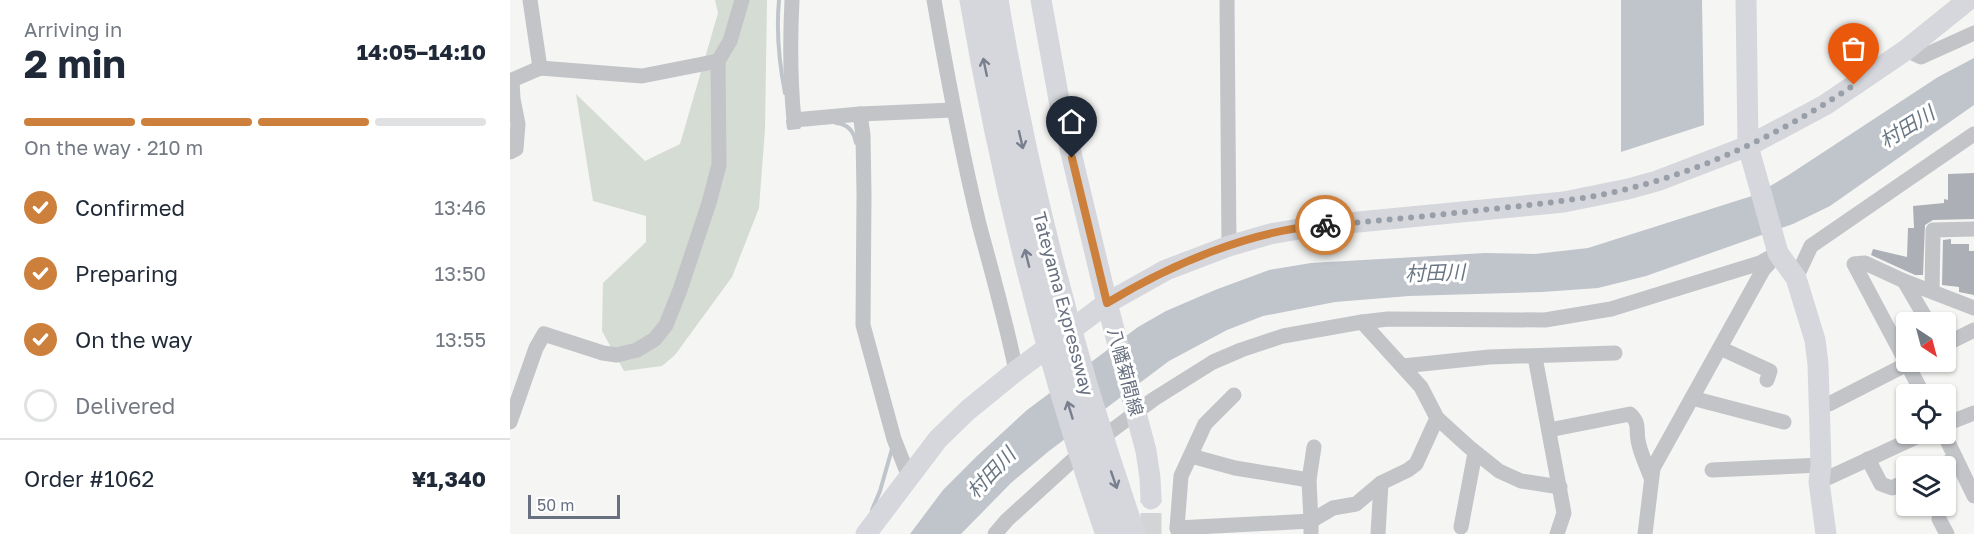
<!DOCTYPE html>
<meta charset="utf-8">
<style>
:root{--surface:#fff;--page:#f6f6f7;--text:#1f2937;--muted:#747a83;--line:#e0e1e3;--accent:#cd803b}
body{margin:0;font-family:"Golos Text","Noto Sans JP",sans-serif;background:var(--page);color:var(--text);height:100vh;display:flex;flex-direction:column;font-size:22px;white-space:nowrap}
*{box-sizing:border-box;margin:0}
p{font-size:20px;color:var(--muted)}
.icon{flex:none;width:33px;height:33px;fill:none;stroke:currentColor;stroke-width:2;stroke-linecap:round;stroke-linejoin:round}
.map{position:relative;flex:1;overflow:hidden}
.drawer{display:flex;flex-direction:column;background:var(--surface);width:510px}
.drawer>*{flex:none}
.needle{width:39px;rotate:144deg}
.controls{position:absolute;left:1386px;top:312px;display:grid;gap:12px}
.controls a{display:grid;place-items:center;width:60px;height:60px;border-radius:6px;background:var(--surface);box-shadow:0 2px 4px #0004;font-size:30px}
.scale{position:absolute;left:18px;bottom:15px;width:92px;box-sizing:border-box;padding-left:6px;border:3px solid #687080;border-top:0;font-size:16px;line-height:21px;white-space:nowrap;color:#687080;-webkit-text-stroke:4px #fff;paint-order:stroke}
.pin{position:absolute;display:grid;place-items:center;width:51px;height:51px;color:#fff;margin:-62px -26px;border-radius:50% 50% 50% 0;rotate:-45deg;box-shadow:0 0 6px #0007}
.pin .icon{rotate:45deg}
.courier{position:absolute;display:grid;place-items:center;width:60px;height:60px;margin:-30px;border:4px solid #cd803b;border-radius:50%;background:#fff;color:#222;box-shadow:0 2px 8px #0007}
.summary em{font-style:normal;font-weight:700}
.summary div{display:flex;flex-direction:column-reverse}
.summary{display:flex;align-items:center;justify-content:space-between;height:102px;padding:0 24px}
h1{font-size:39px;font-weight:700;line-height:45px}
.bar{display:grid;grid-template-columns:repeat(4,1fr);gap:9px 6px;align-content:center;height:72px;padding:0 24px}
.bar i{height:8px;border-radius:4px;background:var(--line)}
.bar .selected{background:var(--accent)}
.bar p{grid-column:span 4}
.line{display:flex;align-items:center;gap:15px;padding:0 24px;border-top:2px solid var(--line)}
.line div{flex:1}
ol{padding:0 24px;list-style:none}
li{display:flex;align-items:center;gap:18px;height:66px}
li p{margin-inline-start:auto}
li .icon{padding:6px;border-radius:50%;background:var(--accent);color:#fff;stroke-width:4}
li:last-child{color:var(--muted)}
li i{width:33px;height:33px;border:3px solid var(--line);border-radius:50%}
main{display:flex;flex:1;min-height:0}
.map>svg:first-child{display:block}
.green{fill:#d5dcd4}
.water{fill:#c0c4cb}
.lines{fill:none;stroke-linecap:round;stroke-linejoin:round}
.stream{stroke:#c0c4cb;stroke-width:4}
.building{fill:#acb0b6}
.secondary-tunnel{stroke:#d2d4d6;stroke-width:21;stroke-dasharray:21 10;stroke-linecap:butt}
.street{stroke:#c2c4c7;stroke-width:15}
.secondary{stroke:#d5d7dc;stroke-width:21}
.highway{stroke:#d5d7dc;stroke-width:27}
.oneway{stroke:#787f8e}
.done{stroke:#999fa8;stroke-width:6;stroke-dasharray:0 10.8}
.route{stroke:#cd803b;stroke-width:8}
.labels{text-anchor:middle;stroke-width:6;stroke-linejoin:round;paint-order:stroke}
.street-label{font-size:18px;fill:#687080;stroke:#fff}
.water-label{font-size:20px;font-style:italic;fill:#697683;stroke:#fff}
</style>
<main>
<section class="drawer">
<div class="summary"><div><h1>2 min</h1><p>Arriving in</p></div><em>14:05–14:10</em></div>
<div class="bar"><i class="selected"></i><i class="selected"></i><i class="selected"></i><i></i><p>On the way · 210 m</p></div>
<ol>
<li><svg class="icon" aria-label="check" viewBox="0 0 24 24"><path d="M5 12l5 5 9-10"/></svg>Confirmed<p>13:46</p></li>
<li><svg class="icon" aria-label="check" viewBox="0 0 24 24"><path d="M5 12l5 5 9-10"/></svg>Preparing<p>13:50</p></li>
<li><svg class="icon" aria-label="check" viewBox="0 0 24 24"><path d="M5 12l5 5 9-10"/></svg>On the way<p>13:55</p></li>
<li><i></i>Delivered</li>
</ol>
<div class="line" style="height:78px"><div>Order #1062</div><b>¥1,340</b></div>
</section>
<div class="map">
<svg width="1464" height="534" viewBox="0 0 1464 534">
<rect width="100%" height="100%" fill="#f5f5f3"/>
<path class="green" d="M205 0H257L255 129 249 208 222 277 165 355 152 366 114 371 92 331 93 283 136 242V216L83 201 66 94 135 161 170 144 208 13Z"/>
<g class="water">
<path d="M1111 0H1192L1194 125 1111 152Z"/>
<path d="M1464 58V105L1320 206 1283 224 1136 276 1088 288 1032 292 899 296 825 302 753 316 717 330 659 361 539 451 501 483 451 534H400L433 490 467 456 517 410 628 327 656 311 705 290 759 270 801 263 975 253 1025 254 1078 248 1245 195 1277 176 1428 77Z"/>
</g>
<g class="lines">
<g class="stream">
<path d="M269 0C266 32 269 62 275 93"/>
<path d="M278 121 279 128 289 127"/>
<path d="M326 123C338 124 344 131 346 143"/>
<path d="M362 510 370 491 382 449"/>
</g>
</g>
<g class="building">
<path d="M1464 173V219L1423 220 1415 225 1413 275H1405L1361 255 1363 249 1397 257 1398 228H1404L1403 206 1434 203V199L1438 200V174Z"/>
<path d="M1441 239V244H1459V251H1464V295L1449 292V287L1432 285 1433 240Z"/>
</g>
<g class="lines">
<path class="secondary-tunnel" d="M641 534V499"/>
<g class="street">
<path d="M20 0 30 68"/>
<path d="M282 0C280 40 280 79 284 120L350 114 443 110"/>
<path d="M424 0C437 75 451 150 469 224 482 273 496 321 506 371"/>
<path d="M717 0 719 246"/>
<path d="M1396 50 1411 57 1464 33"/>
<path d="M350 114 353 135 354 195 353 325 384 439 399 477"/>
<path d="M0 152 6 149 8 124 3 99 2 80 30 68 132 76 208 61"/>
<path d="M1286 278 1301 246 1464 134"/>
<path d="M1394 281 1418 322"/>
<path d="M1422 291 1423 230 1464 229"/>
<path d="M852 322 911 387 927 418 959 447 989 471 1011 481 1050 487"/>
<path d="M1436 344 1464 330"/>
<path d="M1210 348 1260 371 1257 380"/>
<path d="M1025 357 1054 513 1047 534"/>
<path d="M893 366 979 357 1105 353"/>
<path d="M1413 394 1344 264 1355 263 1394 281 1464 308"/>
<path d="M1182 398 1274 422"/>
<path d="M1309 404H1319L1401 362"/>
<path d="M0 422 26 348 34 334 93 353 107 355 127 350 145 339 156 325 170 290 199 203 209 165 208 61 220 41 232 0"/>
<path d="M1436 424 1464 413"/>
<path d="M1039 430 1120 414C1130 423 1126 429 1128 440 1130 453 1137 466 1141 478"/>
<path d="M1434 434 1464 496"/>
<path d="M681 456 725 468 799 480"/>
<path d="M1358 459 1371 484 1382 488 1396 481"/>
<path d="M1429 466 1446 459"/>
<path d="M1202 470 1311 465"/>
<path d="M1309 482 1413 434"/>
<path d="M1429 519 1437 534"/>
<path d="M951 527 965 453"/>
<path d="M667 528 801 521 799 480 804 447"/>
<path d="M485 534 497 520 565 458 644 399 703 362 731 350 773 336 852 322 878 319 1035 320 1101 309 1250 263 1268 253"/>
<path d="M669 534 667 528 671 476 695 424 724 395"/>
<path d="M801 534V521L823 508 846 504 871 483 898 470 906 464 927 418"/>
<path d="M868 534 871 483"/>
<path d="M1135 534 1143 468 1253 270 1264 258"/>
</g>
<g class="secondary">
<path d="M531 0 551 111 597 303 636 451 640 478 641 499"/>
<path d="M1236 0 1238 146 1268 253 1286 278 1305 340 1308 364 1311 465 1309 482 1316 534"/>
<path d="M356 534 428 439 458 410 506 371 597 303 656 270 719 246 760 234 807 226 1054 202 1118 189 1147 181 1238 146 1315 105 1396 50 1458 0"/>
</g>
<g class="highway">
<path d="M463 0C494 181 539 361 599 534"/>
<path d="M485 0C515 181 562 360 622 534"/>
</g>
</g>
<defs><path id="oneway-shaft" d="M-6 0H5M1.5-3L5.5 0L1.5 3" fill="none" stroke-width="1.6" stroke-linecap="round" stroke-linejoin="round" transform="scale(1.5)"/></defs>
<g class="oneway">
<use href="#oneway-shaft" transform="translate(475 67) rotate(-102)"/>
<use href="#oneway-shaft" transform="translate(511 140) rotate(77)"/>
<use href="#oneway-shaft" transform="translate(517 258) rotate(-104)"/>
<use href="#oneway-shaft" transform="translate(560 410) rotate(-107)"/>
<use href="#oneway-shaft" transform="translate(604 480) rotate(71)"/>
</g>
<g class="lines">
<path class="done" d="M815 225C871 221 927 215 982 209 1028 204 1073 200 1117 189 1198 169 1276 131 1344 85"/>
<path class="route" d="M562 158 597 303C660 265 740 230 815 225"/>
</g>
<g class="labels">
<g class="street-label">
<text transform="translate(553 304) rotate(75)" y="6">Tateyama Expressway</text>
<text transform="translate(615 372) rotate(75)" y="6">八幡菊間線</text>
</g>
<g class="water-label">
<text transform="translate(1397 127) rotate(-32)" y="7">村田川</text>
<text transform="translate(925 273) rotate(-2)" y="7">村田川</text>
<text transform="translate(481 473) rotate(-47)" y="7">村田川</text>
</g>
</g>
</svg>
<div class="controls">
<a><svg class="needle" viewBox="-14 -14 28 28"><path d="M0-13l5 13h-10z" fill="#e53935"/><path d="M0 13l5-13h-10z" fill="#747a83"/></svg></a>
<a><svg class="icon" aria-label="locate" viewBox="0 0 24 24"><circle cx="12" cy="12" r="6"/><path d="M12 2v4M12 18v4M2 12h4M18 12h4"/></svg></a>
<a><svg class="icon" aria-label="layers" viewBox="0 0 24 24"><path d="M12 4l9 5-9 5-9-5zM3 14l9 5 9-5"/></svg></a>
</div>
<div class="scale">50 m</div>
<div class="pin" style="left:1344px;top:85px;background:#ea580c"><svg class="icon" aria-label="bag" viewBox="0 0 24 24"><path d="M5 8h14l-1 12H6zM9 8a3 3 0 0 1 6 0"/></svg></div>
<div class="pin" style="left:562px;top:158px;background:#1f2937"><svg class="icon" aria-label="home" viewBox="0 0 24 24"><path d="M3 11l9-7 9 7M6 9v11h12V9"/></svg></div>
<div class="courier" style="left:815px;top:225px"><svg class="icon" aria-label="bike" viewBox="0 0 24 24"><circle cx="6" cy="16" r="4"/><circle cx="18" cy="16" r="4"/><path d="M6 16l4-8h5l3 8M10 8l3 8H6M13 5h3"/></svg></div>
</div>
</main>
